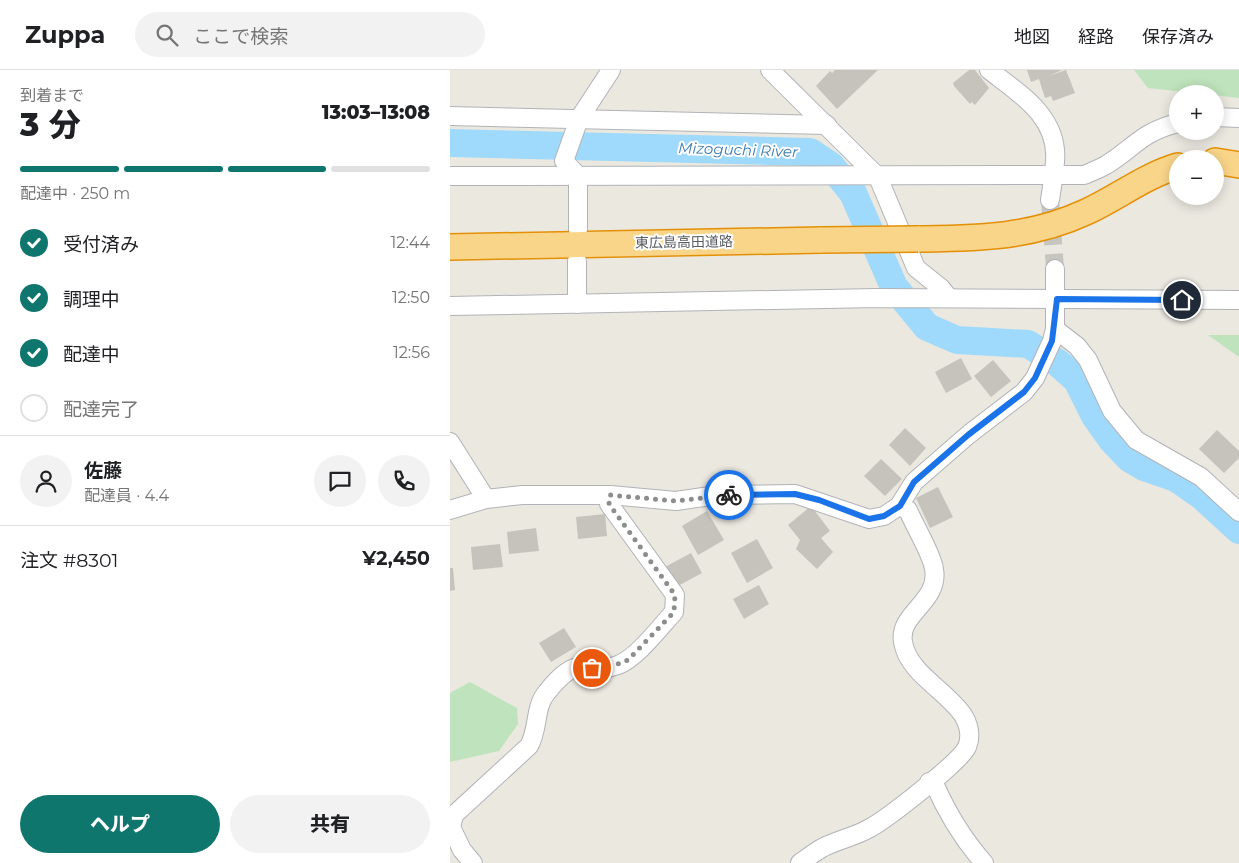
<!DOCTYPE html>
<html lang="ja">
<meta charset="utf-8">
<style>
:root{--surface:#fff;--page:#f2f2f2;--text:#202124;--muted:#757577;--line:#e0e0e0;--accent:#0f766e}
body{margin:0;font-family:Montserrat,"Noto Sans JP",sans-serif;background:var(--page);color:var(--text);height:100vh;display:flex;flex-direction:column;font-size:19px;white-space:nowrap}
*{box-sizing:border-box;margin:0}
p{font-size:16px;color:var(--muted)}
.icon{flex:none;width:28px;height:28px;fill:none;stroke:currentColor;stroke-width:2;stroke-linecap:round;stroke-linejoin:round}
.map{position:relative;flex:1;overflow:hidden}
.panel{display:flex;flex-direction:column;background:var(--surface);width:450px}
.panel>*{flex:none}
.tools{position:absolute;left:719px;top:15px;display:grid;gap:10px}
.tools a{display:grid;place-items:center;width:55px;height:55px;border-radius:50%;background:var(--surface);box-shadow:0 2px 12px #0003;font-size:25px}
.pin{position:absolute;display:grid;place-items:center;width:42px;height:42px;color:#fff;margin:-21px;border:2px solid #fff;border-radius:50%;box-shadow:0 1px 5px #0007}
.courier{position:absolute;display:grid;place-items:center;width:50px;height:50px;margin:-25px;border:4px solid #1a73e8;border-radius:50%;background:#fff;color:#222;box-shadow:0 1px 6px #0007}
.overview em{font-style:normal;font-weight:800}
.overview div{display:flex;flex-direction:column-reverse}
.overview{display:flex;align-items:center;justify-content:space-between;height:85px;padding:0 20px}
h1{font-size:32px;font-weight:800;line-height:38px}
.bar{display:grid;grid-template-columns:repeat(4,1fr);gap:8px 5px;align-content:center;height:60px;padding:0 20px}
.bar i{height:6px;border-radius:4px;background:var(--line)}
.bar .selected{background:var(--accent)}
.bar p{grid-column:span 4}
.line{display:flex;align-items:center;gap:12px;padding:0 20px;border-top:1px solid var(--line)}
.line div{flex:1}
.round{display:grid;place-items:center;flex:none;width:52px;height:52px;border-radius:26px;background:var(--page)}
ol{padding:0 20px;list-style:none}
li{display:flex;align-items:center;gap:15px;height:55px}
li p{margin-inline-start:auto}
li .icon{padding:5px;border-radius:50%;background:var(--accent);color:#fff;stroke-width:4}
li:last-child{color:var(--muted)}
li i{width:28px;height:28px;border:2px solid var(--line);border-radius:50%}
.button{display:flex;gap:10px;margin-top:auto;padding:10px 20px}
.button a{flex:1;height:58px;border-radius:30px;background:var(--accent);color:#fff;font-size:20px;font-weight:800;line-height:58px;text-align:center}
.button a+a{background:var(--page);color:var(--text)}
header{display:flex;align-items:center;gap:30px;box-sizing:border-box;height:70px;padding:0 25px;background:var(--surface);border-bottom:1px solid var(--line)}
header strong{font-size:24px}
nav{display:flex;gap:28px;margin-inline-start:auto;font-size:18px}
.search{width:350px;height:45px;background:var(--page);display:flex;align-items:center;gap:12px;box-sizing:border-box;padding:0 18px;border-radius:28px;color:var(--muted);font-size:19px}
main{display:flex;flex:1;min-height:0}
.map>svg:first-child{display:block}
.green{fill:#bfe3bc}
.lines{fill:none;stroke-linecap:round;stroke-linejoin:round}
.river{stroke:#9fdafc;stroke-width:28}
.building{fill:#c6c3bd}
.minor-tunnel{stroke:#c6c5c0;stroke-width:18;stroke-dasharray:18 9;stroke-linecap:butt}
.minor-casing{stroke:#b1b3b8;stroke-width:20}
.highway-casing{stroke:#e49007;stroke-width:28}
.minor{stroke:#fff;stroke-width:18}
.highway{stroke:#f9d589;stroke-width:25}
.highway-bridge-casing{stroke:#e49007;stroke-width:28;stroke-linecap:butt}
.highway-bridge{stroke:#f9d589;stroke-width:25}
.done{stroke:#8c8e8d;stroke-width:5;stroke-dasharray:0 9}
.route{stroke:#1a73e8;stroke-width:6}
.labels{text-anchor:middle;stroke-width:4;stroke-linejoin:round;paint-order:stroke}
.street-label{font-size:14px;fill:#595d61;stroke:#fff}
.water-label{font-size:15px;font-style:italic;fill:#3e7bad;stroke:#fff}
</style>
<header>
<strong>Zuppa</strong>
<div class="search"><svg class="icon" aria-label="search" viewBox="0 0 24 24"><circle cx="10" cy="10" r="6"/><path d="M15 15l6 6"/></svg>ここで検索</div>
<nav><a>地図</a><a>経路</a><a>保存済み</a></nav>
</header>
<main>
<section class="panel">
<div class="overview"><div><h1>3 分</h1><p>到着まで</p></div><em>13:03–13:08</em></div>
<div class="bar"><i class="selected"></i><i class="selected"></i><i class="selected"></i><i></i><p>配達中 · 250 m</p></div>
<ol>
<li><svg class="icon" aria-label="check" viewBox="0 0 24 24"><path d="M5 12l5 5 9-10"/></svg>受付済み<p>12:44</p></li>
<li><svg class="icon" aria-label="check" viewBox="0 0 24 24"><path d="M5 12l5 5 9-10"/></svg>調理中<p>12:50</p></li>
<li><svg class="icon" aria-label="check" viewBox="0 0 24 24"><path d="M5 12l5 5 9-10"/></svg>配達中<p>12:56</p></li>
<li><i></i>配達完了</li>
</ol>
<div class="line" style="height:90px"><a class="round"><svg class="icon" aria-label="person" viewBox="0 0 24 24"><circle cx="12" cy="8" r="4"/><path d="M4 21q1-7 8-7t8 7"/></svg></a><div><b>佐藤</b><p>配達員 · 4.4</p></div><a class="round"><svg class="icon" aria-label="chat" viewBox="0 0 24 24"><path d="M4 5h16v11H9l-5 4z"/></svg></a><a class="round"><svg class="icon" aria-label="phone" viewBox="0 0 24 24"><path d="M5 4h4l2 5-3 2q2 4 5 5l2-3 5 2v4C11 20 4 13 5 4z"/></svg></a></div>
<div class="line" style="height:65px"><div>注文 #8301</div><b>¥2,450</b></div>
<div class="button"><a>ヘルプ</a><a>共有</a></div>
</section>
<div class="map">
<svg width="789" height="793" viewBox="0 0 789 793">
<rect width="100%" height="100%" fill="#ebe8e0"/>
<g class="green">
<path d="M684 0H789V28L698 18Z"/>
<path d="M758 265H789V287Z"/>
<path d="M20 612 67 638 68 654 49 681 0 692V623Z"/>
</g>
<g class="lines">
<path class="river" d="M0 73 360 82 381 96 403 123 444 217 477 257 507 270 578 274 608 293 627 310 645 346 662 370 679 388 694 397 726 408 752 426 789 460"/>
</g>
<g class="building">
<path d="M385 0H428L387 39 366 16 380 1 382 3Z"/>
<path d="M519 0H525L539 18 525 35 522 32 520 34 504 16 503 13Z"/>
<path d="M577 0H612L599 6 616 0 625 23 603 31 601 26 595 28 589 9 581 12Z"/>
<path d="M511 288 522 309 496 323 485 302Z"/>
<path d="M543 290 561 311 541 327 524 306Z"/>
<path d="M455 358 476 378 460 396 439 375Z"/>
<path d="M767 360 789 381V388L774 403 749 379Z"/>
<path d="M431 389 452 409 435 426 414 406Z"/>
<path d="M488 417 503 447 480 458 466 428Z"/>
<path d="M361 436 380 461 371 468 383 482 367 499 346 479 350 470 338 455Z"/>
<path d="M257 441 274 470 248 485 232 456Z"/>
<path d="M155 444 157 466 128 469 126 447Z"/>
<path d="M86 458 89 481 59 484 57 462Z"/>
<path d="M307 469 323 498 297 513 281 483Z"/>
<path d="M50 474 53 497 23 500 21 477Z"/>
<path d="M241 483 252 503 226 517 215 497Z"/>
<path d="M0 498H3L5 520 0 521Z"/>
<path d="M309 515 319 534 294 549 283 529Z"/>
<path d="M114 558 126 577 101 592 89 573Z"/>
</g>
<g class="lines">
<path class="minor-tunnel" d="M600 130 605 199"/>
<defs>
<g id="minor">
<path d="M320 0 428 107 466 198 491 218 499 228"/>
<path d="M539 0C570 24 609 47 605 92 604 104 602 117 600 130"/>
<path d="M0 46 377 55"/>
<path d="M765 47 789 48"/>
<path d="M0 106 634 105C641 102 649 99 656 95 684 78 691 62 728 53"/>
<path d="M128 160V106L114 91 129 49 161 0"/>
<path d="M127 234V191"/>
<path d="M0 236 427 228 789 230"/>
<path d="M605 259 627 276 638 290 662 341 686 370 751 407 789 442"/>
<path d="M0 372 36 429"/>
<path d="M0 440 36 429 72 425H160L226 431 267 425 345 424 419 449 434 446 449 436 464 412 518 365 574 322 585 308 602 271 605 259V199"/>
<path d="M479 712 484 713C497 743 512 768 534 793"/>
<path d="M23 793 12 780 1 757 4 745 79 676C89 659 84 637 97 622 104 613 118 597 130 597 143 597 156 600 168 595 187 588 210 557 224 542L225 525 159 434 160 425"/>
<path d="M350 793C357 788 365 782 372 778 387 770 404 767 418 759 436 750 510 692 517 677 522 665 519 655 513 645 496 620 458 603 453 572 448 543 490 532 484 499 482 484 464 455 458 440L449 436"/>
</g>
<g id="highway">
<path d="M765 91 789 95"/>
<path d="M468 169C528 168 580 168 636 142 667 128 694 106 728 96"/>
<path d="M0 177 372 170"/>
</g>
</defs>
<use href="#minor" class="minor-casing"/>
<use href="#highway" class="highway-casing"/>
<use href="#minor" class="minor"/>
<use href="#highway" class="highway"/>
<defs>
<path id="highway-bridge" d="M372 170 468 169"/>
</defs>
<use href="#highway-bridge" class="highway-bridge-casing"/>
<use href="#highway-bridge" class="highway-bridge"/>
</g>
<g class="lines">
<path class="done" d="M142 598 160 597 178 590 224 542 225 525 159 434 160 425 226 431 279 425"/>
<path class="route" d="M279 425 345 424 369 430 419 449 434 446 450 436 464 412 518 365 574 322 585 308 602 271 607 229 732 230"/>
</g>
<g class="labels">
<g class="street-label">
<text transform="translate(234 172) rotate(-1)" y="5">東広島高田道路</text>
</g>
<g class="water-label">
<text transform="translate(288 80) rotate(2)" y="5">Mizoguchi River</text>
</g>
</g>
</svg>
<div class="tools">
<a>+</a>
<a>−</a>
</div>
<div class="pin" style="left:142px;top:598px;background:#ea580c"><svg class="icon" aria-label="bag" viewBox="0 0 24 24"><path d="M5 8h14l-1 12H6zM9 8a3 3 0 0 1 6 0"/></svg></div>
<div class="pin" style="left:732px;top:230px;background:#1f2937"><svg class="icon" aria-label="home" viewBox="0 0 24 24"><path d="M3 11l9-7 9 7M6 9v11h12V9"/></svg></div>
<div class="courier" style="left:279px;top:425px"><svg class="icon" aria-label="bike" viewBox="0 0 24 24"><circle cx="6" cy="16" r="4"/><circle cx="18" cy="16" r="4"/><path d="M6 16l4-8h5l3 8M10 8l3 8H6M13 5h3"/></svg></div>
</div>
</main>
